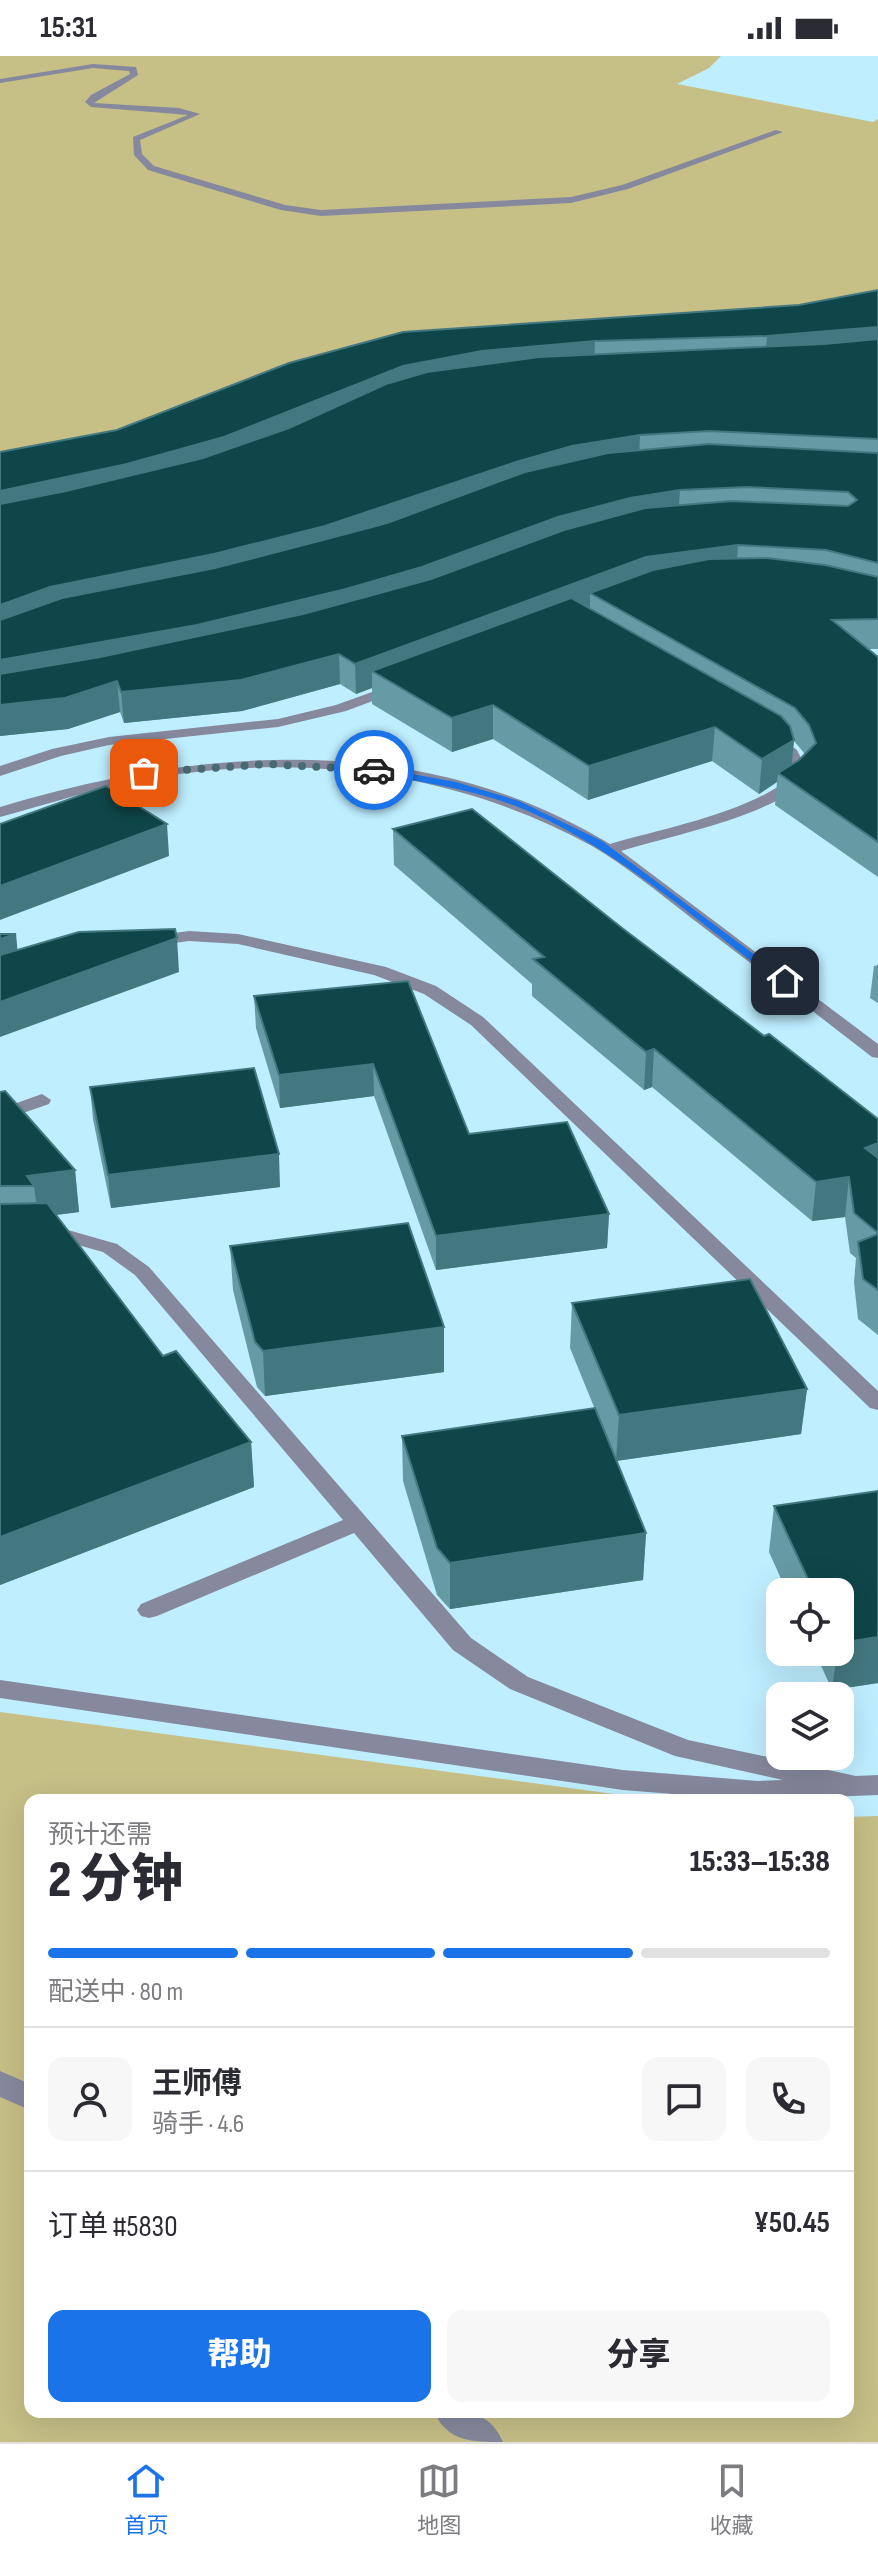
<!DOCTYPE html>
<html lang="zh">
<meta charset="utf-8">
<style>
:root{--surface:#fff;--page:#f7f7f7;--text:#2b2b33;--muted:#7c7c81;--line:#e1e1e2;--accent:#1a73e8}
body{margin:0;font-family:"Sofia Sans Condensed","Noto Sans SC",sans-serif;background:var(--page);color:var(--text);height:100vh;display:flex;flex-direction:column;font-size:30px;white-space:nowrap}
*{box-sizing:border-box;margin:0}
p{font-size:26px;color:var(--muted)}
.icon{flex:none;width:44px;height:44px;fill:none;stroke:currentColor;stroke-width:2;stroke-linecap:round;stroke-linejoin:round}
.map{position:relative;flex:1;overflow:hidden}
.drawer{position:absolute;left:24px;top:1738px;width:830px;height:624px;display:flex;flex-direction:column;background:var(--surface);border-radius:16px;box-shadow:0 8px 32px #0002}
.drawer>*{flex:none}
.fabs{position:absolute;left:766px;top:1522px;display:grid;gap:16px}
.fabs a{display:grid;place-items:center;width:88px;height:88px;border-radius:16px;background:var(--surface);box-shadow:0 8px 32px #0002;font-size:40px}
.pin{position:absolute;display:grid;place-items:center;width:68px;height:68px;color:#fff;margin:-34px;border-radius:16px;box-shadow:0 4px 12px #0006}
.courier{position:absolute;display:grid;place-items:center;width:80px;height:80px;margin:-40px;border:6px solid #1a73e8;border-radius:50%;background:#fff;color:#222;box-shadow:0 2px 10px #0007}
.headline em{font-style:normal;font-weight:800}
.headline div{display:flex;flex-direction:column-reverse}
.headline{display:flex;align-items:center;justify-content:space-between;height:136px;padding:0 24px}
h1{font-size:52px;font-weight:800;line-height:60px}
.bar{display:grid;grid-template-columns:repeat(4,1fr);gap:12px 8px;align-content:center;height:96px;padding:0 24px}
.bar i{height:10px;border-radius:6px;background:var(--line)}
.bar .active{background:var(--accent)}
.bar p{grid-column:span 4}
.line{display:flex;align-items:center;gap:20px;padding:0 24px;border-top:2px solid var(--line)}
.line div{flex:1}
.round{display:grid;place-items:center;flex:none;width:84px;height:84px;border-radius:16px;background:var(--page)}
.action{display:flex;gap:16px;margin-top:auto;padding:16px 24px}
.action a{flex:1;height:92px;border-radius:16px;background:var(--accent);color:#fff;font-size:32px;font-weight:800;line-height:92px;text-align:center}
.action a+a{background:var(--page);color:var(--text)}
.status{display:flex;justify-content:space-between;align-items:center;height:56px;padding:0 40px;background:var(--surface);direction:ltr}
.status svg{height:22px;fill:currentColor}
.tabs{display:flex;justify-content:space-around;align-items:center;height:112px;border-top:2px solid var(--line);background:var(--surface);font-size:22px;color:var(--muted)}
.tabs a{display:grid;justify-items:center;gap:4px}
.tabs .active{color:var(--accent)}
.map>svg:first-child{display:block}
.green{fill:#c6bf86}
.lines{fill:none;stroke-linecap:round;stroke-linejoin:round}
.minor{fill:#86889d;fill-rule:evenodd}
.wall{fill:#669aa4;fill-rule:evenodd}
.shaded-wall{fill:#447880}
.building{fill:#0f4649;stroke:#447880;stroke-width:2}
.route{fill:#1a73e8}
.done{stroke:#486a75;stroke-width:8;stroke-dasharray:0 14.4}
</style>
<div class="status"><b>15:31</b><svg viewBox="0 0 49 12"><path d="M0 12V9h3v3zM5 12V6h3v6zM10 12V3h3v9zM15 12V0h3v12zM26 1h20v11H26zM47 4h2v5h-2z"/></svg></div>
<div class="map">
<svg width="878" height="2386" viewBox="0 0 878 2386">
<rect width="100%" height="100%" fill="#beeeff"/>
<g class="green">
<path d="M0 0H721L709 12 677 28 873 66 878 63V254L0 415Z"/>
<path d="M0 1656 659 1744H30V2356H848V1761L878 1760V2386H0Z"/>
</g>
<g class="lines">
<g class="minor">
<path d="M93 8 136 11 138 19 94 47 179 52 200 58 140 84 142 98 154 110 285 149 321 154 571 141 622 129 776 74 783 76 628 133 571 147 321 160 281 154 148 114 134 99 133 81 188 59 91 51 85 46 91 39 130 18 129 15 93 12 0 27V23Z"/>
<path d="M397 627 402 628V634L346 655 278 671 109 689 61 700 0 720V710L52 693 109 681 278 663 336 649Z"/>
<path d="M772 677 797 694 810 720C776 760 672 779 621 795L878 988V1002L872 1001C811 954 751 907 690 861 658 836 626 810 592 790 456 715 298 696 146 723 96 732 49 748 0 761V751C203 690 421 674 610 788 665 772 752 756 794 719L786 700 765 681Z"/>
<path d="M189 875 238 878 386 911 436 930 483 961 878 1335V1354L870 1352 471 969 424 938 374 919 238 888 189 885 152 890 144 885 152 880Z"/>
<path d="M42 1038 51 1044 49 1048 0 1065V1053Z"/>
<path d="M68 1174 117 1188 149 1211 471 1582 528 1621 688 1684 856 1720 878 1719V1739L748 1744 623 1734 0 1642V1624L623 1714 758 1725 783 1724 675 1700 510 1633 453 1594 354 1477 157 1560 149 1562 141 1560 137 1554 141 1548 343 1464 135 1219 103 1196 67 1186 0 1188V1176Z"/>
<path d="M0 2015 30 2028V2054L0 2041Z"/>
<path d="M434 2356C465 2356 489 2353 503 2386 472 2386 448 2386 434 2356Z"/>
</g>
</g>
<g class="wall">
<path d="M878 234V593H869L878 601V821L775 749 777 726 759 738 712 705 588 744 493 683 452 696 372 648V632L356 638 340 628 242 655 124 667 120 656 68 673 0 680V396ZM794 685 805 698 799 704 791 709Z"/>
<path d="M393 773 622 872 764 980 878 1063V1279L858 1263 854 1226 856 1202 850 1197 845 1161 812 1165 652 1031 644 1034 532 940V928L394 809Z"/>
<path d="M878 909V947L870 942 874 910Z"/>
<path d="M408 925 469 1078 609 1158 607 1192 436 1214 374 1040 280 1052 256 972 254 940Z"/>
<path d="M90 1031 280 1131 111 1152 93 1063Z"/>
<path d="M0 1036 75 1114 79 1156 56 1159 163 1300 251 1386 254 1431 0 1529Z"/>
<path d="M230 1190 444 1271V1316L265 1340 257 1331 233 1234Z"/>
<path d="M572 1247 807 1333 801 1378 616 1405 570 1292Z"/>
<path d="M402 1380 646 1477 643 1524 450 1553 437 1539 403 1425Z"/>
<path d="M878 1435V1627L832 1634 815 1596H840V1536H787L769 1496 774 1450Z"/>
</g>
<g class="shaded-wall">
<path d="M878 271V296L765 305 767 280Z"/>
<path d="M595 285 594 311 0 463V435L403 310 482 295Z"/>
<path d="M640 379 639 406 0 580V549L50 531 572 390Z"/>
<path d="M680 434 678 462 423 540 0 635V604L630 442Z"/>
<path d="M738 489 736 518 590 537V551L390 626 372 615V632L356 638 355 608 646 501Z"/>
<path d="M339 598 340 628 242 655 124 667 121 636Z"/>
<path d="M117 625 120 656 68 673 0 680V649Z"/>
<path d="M493 649V683L452 696V662Z"/>
<path d="M715 671 712 705 588 744 589 710Z"/>
<path d="M794 684 791 718 778 717 777 726 759 738 762 703Z"/>
<path d="M167 768 169 800 0 864V830Z"/>
<path d="M16 878 19 911 0 917V883Z"/>
<path d="M177 882 179 916 0 981V946Z"/>
<path d="M654 993 652 1031 644 1034 646 996Z"/>
<path d="M373 1008 374 1040 280 1052 279 1019Z"/>
<path d="M878 1087V1124L865 1092Z"/>
<path d="M279 1098 280 1131 111 1152 108 1119Z"/>
<path d="M75 1114 79 1156 38 1161 34 1130 27 1120Z"/>
<path d="M849 1121 845 1161 812 1165 816 1126Z"/>
<path d="M609 1158 607 1192 436 1214V1180Z"/>
<path d="M444 1271V1316L265 1340 263 1295Z"/>
<path d="M807 1333 801 1378 616 1405 619 1359Z"/>
<path d="M251 1386 254 1431 0 1529V1481Z"/>
<path d="M646 1477 643 1524 450 1553V1507Z"/>
<path d="M878 1581V1627L832 1634 837 1596H840V1587Z"/>
</g>
<g class="building">
<path d="M878 234V271L767 280 595 285 482 295 403 310 224 381 127 408 0 435V396L117 374 289 307 403 276 799 249Z"/>
<path d="M878 283V383L709 375 640 379 572 390 516 406 325 470 214 498 50 531 0 549V448L66 435 203 402 289 372 386 328 427 316 539 301 824 288Z"/>
<path d="M709 388 878 397V507L826 494 738 489 646 501 355 608 339 598 241 624 121 636 117 625 65 642 0 649V618L100 601 303 558 431 523 564 474 645 452 732 445 848 450 857 444 848 436 747 431 680 434 630 442 558 461 422 511 346 533 197 569 0 604V564L62 542 215 512 319 485 387 467 525 416 608 397Z"/>
<path d="M767 502 825 509 878 521V563L832 564 878 601V786L778 717 799 704 816 687 809 669 795 652 590 537 653 514 709 503Z"/>
<path d="M571 542 781 660 790 670 794 684 762 703 715 671 589 710 493 649 452 662 372 615Z"/>
<path d="M106 730 167 768 0 830V768Z"/>
<path d="M472 753 622 872 764 980 769 978 878 1063V1087L865 1092 878 1102V1177L854 1157 849 1121 816 1126 654 993 646 996 533 903 544 901 393 773Z"/>
<path d="M175 873 177 882 0 946V899L79 876Z"/>
<path d="M0 878H16L0 883Z"/>
<path d="M408 925 469 1078 567 1066 609 1158 436 1180 373 1008 279 1019 254 940Z"/>
<path d="M254 1012 279 1098 108 1119 90 1031Z"/>
<path d="M5 1035 75 1114 27 1120 34 1130H0V1036Z"/>
<path d="M47 1147 163 1300 176 1295 251 1386 0 1481V1148Z"/>
<path d="M408 1167 444 1271 263 1295 255 1286 230 1190Z"/>
<path d="M878 1178V1234L863 1223 858 1186Z"/>
<path d="M750 1223 807 1333 619 1359 572 1247Z"/>
<path d="M595 1352 646 1477 450 1507 437 1492 402 1380Z"/>
<path d="M878 1435V1581L840 1587V1536H814L774 1450Z"/>
</g>
<path class="route" d="M374 711 456 726 519 745 602 785 790 925 781 928C697 865 611 787 513 749 467 732 418 726 371 716Z"/>
<g class="lines">
<path class="done" d="M144 717 267 708 374 714"/>
</g>
</svg>
<div class="fabs">
<a><svg class="icon" aria-label="locate" viewBox="0 0 24 24"><circle cx="12" cy="12" r="6"/><path d="M12 2v4M12 18v4M2 12h4M18 12h4"/></svg></a>
<a><svg class="icon" aria-label="layers" viewBox="0 0 24 24"><path d="M12 4l9 5-9 5-9-5zM3 14l9 5 9-5"/></svg></a>
</div>
<div class="pin" style="left:144px;top:717px;background:#ea580c"><svg class="icon" aria-label="bag" viewBox="0 0 24 24"><path d="M5 8h14l-1 12H6zM9 8a3 3 0 0 1 6 0"/></svg></div>
<div class="pin" style="left:785px;top:925px;background:#1f2937"><svg class="icon" aria-label="home" viewBox="0 0 24 24"><path d="M3 11l9-7 9 7M6 9v11h12V9"/></svg></div>
<div class="courier" style="left:374px;top:714px"><svg class="icon" aria-label="car" viewBox="0 0 24 24"><path d="M5 17H2v-5l4-1 3-4h7l3 4 3 1v5h-3M9 17h6M6 11h13"/><circle cx="7" cy="17" r="2"/><circle cx="17" cy="17" r="2"/></svg></div>
<section class="drawer">
<div class="headline"><div><h1>2 分钟</h1><p>预计还需</p></div><em>15:33–15:38</em></div>
<div class="bar"><i class="active"></i><i class="active"></i><i class="active"></i><i></i><p>配送中 · 80 m</p></div>
<div class="line" style="height:144px"><a class="round"><svg class="icon" aria-label="person" viewBox="0 0 24 24"><circle cx="12" cy="8" r="4"/><path d="M4 21q1-7 8-7t8 7"/></svg></a><div><b>王师傅</b><p>骑手 · 4.6</p></div><a class="round"><svg class="icon" aria-label="chat" viewBox="0 0 24 24"><path d="M4 5h16v11H9l-5 4z"/></svg></a><a class="round"><svg class="icon" aria-label="phone" viewBox="0 0 24 24"><path d="M5 4h4l2 5-3 2q2 4 5 5l2-3 5 2v4C11 20 4 13 5 4z"/></svg></a></div>
<div class="line" style="height:104px"><div>订单 #5830</div><b>¥50.45</b></div>
<div class="action"><a>帮助</a><a>分享</a></div>
</section>
</div>
<nav class="tabs">
<a class="active"><svg class="icon" aria-label="home" viewBox="0 0 24 24"><path d="M3 11l9-7 9 7M6 9v11h12V9"/></svg>首页</a>
<a><svg class="icon" aria-label="map" viewBox="0 0 24 24"><path d="M3 6l6-2 6 2 6-2v14l-6 2-6-2-6 2zM9 4v14M15 6v14"/></svg>地图</a>
<a><svg class="icon" aria-label="saved" viewBox="0 0 24 24"><path d="M7 4h10v16l-5-4-5 4z"/></svg>收藏</a>
</nav>
